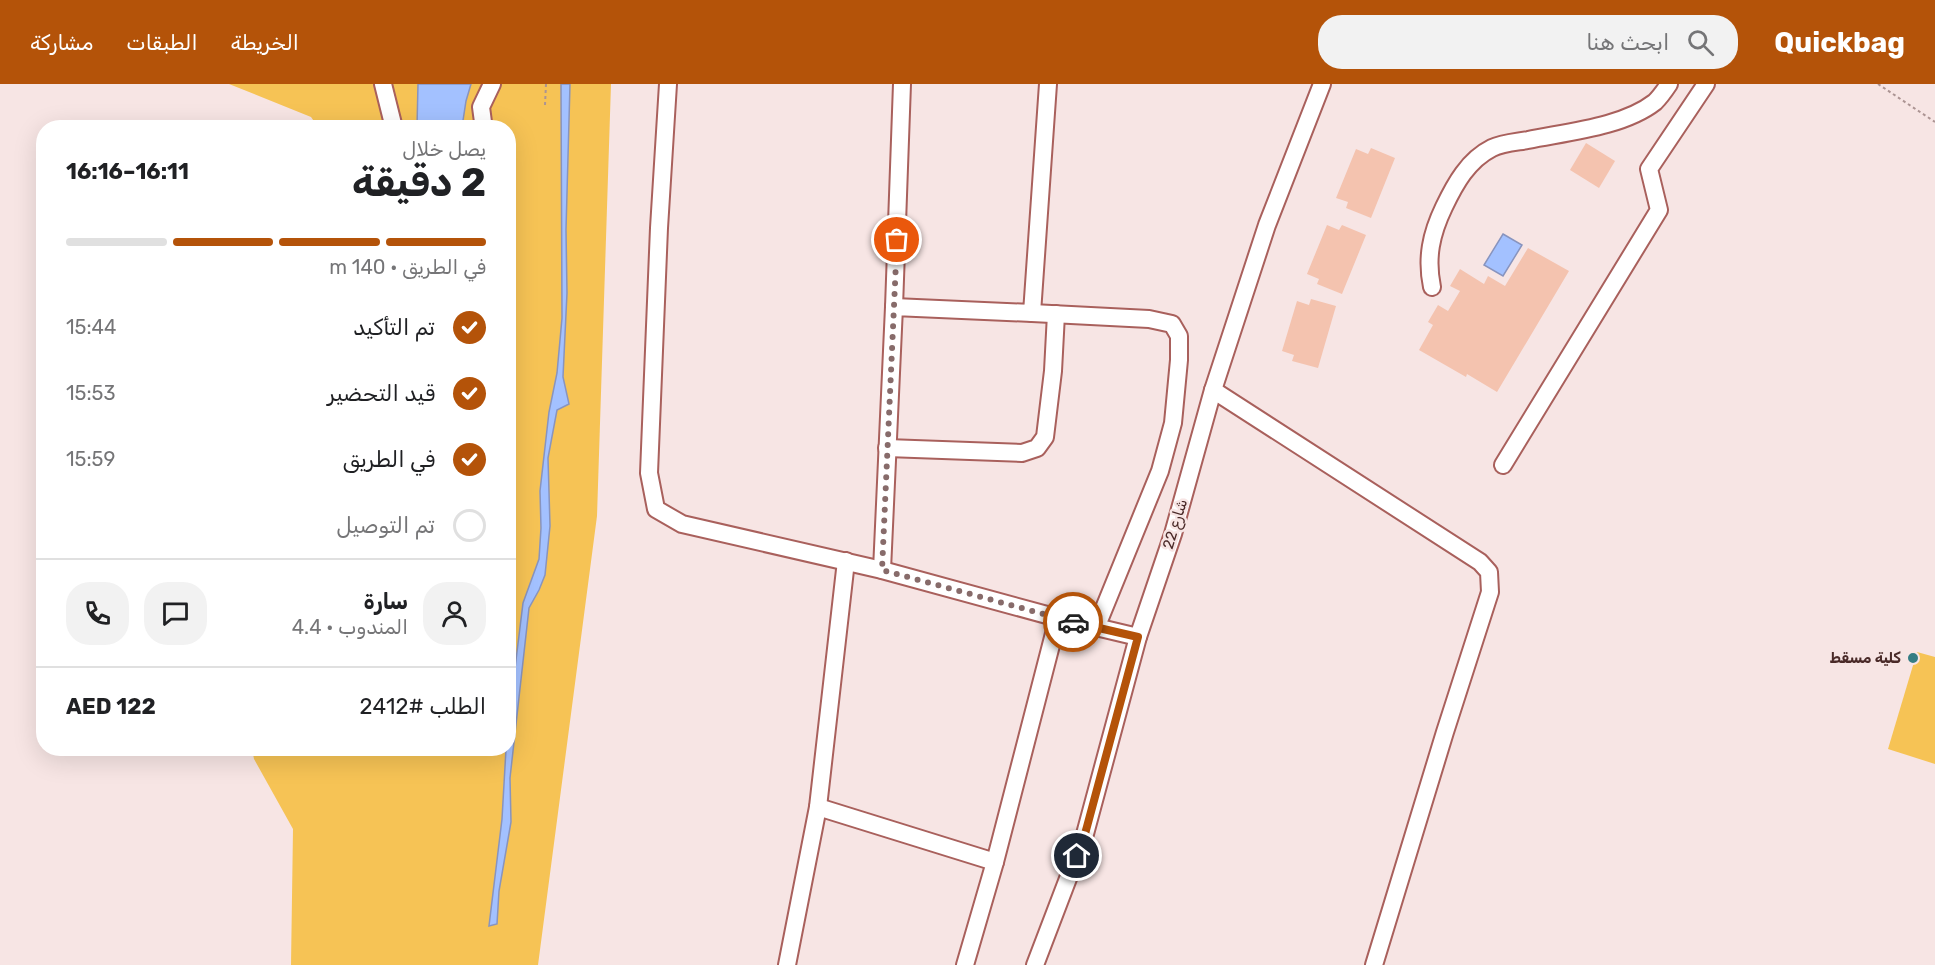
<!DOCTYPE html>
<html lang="ar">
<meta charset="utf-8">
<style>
:root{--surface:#fff;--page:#f2f2f2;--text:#202124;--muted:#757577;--line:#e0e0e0;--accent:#b45309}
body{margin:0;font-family:Rubik,Vazirmatn,sans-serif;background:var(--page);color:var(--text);direction:rtl;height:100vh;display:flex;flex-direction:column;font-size:22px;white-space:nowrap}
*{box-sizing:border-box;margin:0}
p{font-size:20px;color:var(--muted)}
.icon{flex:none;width:33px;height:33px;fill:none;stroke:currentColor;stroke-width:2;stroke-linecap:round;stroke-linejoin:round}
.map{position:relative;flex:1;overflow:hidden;direction:ltr}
.panel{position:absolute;left:36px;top:36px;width:480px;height:636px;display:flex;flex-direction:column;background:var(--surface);border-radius:24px;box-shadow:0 6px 24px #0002;direction:rtl}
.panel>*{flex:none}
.pin{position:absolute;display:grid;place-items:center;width:51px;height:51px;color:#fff;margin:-26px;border:3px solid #fff;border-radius:50%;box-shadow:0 2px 6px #0007}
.courier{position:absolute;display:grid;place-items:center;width:60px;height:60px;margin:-30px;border:4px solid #b45309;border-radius:50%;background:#fff;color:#222;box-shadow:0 2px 8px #0007}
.overview em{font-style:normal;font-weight:700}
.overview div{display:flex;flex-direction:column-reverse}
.overview{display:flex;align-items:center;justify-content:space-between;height:102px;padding:0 30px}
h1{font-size:39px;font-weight:700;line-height:45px}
.bar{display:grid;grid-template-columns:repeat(4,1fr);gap:9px 6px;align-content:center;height:72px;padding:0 30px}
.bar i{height:8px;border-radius:4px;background:var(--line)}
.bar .current{background:var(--accent)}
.bar p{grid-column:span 4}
.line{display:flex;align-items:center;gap:15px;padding:0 30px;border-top:2px solid var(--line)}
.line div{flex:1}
.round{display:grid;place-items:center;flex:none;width:63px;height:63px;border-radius:24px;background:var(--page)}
ol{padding:0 30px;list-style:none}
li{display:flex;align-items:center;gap:18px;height:66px}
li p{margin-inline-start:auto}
li .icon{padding:6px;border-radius:50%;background:var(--accent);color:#fff;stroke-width:4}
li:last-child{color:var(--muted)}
li i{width:33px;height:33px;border:3px solid var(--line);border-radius:50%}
header{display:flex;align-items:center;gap:36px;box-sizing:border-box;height:84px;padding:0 30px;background:var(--accent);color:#fff}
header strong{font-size:28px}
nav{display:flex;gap:33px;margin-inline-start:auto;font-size:21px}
.search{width:420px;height:54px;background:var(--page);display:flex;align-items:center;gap:15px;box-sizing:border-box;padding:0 21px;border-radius:24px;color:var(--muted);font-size:22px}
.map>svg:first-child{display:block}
.green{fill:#f6c355}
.water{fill:#a3c1ff;stroke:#8894be;stroke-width:1.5}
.building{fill:#f4c3af}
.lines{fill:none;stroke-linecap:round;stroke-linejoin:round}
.minor-casing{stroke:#a9605c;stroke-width:20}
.path{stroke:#ac9493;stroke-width:2;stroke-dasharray:3 3;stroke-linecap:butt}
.minor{stroke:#fff;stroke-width:16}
.done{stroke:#876b6a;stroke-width:6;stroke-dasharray:0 10.8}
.route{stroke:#b45309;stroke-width:8}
.poi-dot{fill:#357d84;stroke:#f7e5e4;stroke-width:2}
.labels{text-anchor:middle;stroke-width:5;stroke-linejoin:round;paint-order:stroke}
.street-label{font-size:15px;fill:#4a2a28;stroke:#f7e5e4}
.poi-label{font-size:15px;font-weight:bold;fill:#4a2a28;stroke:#f7e5e4;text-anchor:end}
</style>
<header>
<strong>Quickbag</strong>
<div class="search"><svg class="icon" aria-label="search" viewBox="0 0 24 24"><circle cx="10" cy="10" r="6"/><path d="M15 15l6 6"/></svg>ابحث هنا</div>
<nav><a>الخريطة</a><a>الطبقات</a><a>مشاركة</a></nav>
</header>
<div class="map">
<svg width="1935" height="881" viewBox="0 0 1935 881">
<rect width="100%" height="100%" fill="#f7e5e4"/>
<g class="green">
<path d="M229 0H611L597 432 538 881H291L293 745 254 675 252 665 508 664V44L318 43 311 33Z"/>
<path d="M1917 568 1935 573V680L1888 665Z"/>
</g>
<g class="water">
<path d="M418 0H471L466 17 462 43H417Z"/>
<path d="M561 0H570L566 146 567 209 563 293 569 320 557 326 548 374 550 442 545 491 539 506 529 524 510 694 511 738 499 807 497 840 489 842 502 735 506 665 508 664 509 633 523 519 539 475 541 444 540 407 549 328 557 289 562 234Z"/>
<path d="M1503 150 1522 161 1503 192 1484 181Z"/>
</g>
<g class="building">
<path d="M1586 59 1615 77 1599 104 1570 86Z"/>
<path d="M1371 64 1395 74 1371 134 1346 124 1348 118 1336 114 1356 65 1368 70Z"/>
<path d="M1327 141 1339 146 1342 141 1366 151 1342 210 1317 200 1319 195 1307 190Z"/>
<path d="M1528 164 1569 187 1497 308 1467 290 1466 293 1419 266 1433 241 1428 238 1438 221 1448 227 1460 207 1450 202 1460 185 1484 200 1488 192 1505 202Z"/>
<path d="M1311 215 1336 222 1318 284 1292 277 1294 271 1282 267 1297 217 1309 221Z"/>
</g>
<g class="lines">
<defs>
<g id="minor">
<path d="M383 0 394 44"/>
<path d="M668 0 659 144 649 389 656 425 682 440 882 486 1058 534 1138 553"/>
<path d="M483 38 481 23 492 0"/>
<path d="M1432 203C1426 174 1431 150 1444 123 1455 100 1468 76 1492 64 1502 59 1517 58 1528 56 1567 48 1623 43 1655 18 1660 13 1665 6 1669 0"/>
<path d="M894 223 902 0"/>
<path d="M1032 229 1149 235 1172 240 1179 252V276L1173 339 1160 387 1096 544"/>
<path d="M1213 306 1480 478 1489 488 1490 508 1445 648 1374 881"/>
<path d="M887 364 1022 369 1037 364 1045 353 1053 287 1056 230"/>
<path d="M1503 381 1659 126 1649 85 1706 0"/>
<path d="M882 486 894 223 1032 229 1048 0"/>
<path d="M818 723 995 778"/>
<path d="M787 881 818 723 846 477"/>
<path d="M965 881 995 778 1058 534"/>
<path d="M1035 881 1085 750 1138 553 1173 450 1213 306 1267 141 1322 0"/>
</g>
</defs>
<use href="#minor" class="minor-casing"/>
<g class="path">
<path d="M1878 0 1935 38"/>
<path d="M545 21 546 0"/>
</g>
<use href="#minor" class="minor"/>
</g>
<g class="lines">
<path class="done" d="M897 156 882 486 1073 538"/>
<path class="route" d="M1073 538 1138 553 1085 750 1077 772"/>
</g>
<circle class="poi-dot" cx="1913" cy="574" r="6"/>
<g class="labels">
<g class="street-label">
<text transform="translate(1175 440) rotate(-73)" y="5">شارع 22</text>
</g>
<g class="poi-label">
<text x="1901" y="579">كلية مسقط</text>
</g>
</g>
</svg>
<div class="pin" style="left:897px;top:156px;background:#ea580c"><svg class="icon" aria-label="bag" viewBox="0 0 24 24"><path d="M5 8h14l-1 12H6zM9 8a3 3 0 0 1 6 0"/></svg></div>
<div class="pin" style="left:1077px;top:772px;background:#1f2937"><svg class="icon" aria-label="home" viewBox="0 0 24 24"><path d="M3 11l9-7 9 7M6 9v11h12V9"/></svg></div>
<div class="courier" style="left:1073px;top:538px"><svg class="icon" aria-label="car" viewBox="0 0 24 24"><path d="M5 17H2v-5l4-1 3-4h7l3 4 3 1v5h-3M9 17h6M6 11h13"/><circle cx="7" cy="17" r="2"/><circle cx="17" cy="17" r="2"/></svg></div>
<section class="panel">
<div class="overview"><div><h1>2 دقيقة</h1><p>يصل خلال</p></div><em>16:11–16:16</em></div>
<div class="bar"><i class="current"></i><i class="current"></i><i class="current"></i><i></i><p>في الطريق · 140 m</p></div>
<ol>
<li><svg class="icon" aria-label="check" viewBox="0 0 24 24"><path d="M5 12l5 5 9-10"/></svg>تم التأكيد<p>15:44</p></li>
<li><svg class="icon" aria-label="check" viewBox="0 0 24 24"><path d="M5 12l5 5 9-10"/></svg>قيد التحضير<p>15:53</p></li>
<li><svg class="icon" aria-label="check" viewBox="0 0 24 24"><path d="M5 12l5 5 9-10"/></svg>في الطريق<p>15:59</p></li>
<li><i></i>تم التوصيل</li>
</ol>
<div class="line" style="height:108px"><a class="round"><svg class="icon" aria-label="person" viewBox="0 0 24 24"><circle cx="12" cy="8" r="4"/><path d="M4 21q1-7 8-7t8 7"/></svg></a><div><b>سارة</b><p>المندوب · 4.4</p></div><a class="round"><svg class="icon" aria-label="chat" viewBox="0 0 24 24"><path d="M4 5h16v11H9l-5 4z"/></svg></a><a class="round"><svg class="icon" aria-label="phone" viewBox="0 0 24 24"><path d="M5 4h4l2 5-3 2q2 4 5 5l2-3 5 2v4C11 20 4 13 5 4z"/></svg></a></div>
<div class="line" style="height:78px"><div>الطلب #2412</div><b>AED 122</b></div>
</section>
</div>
